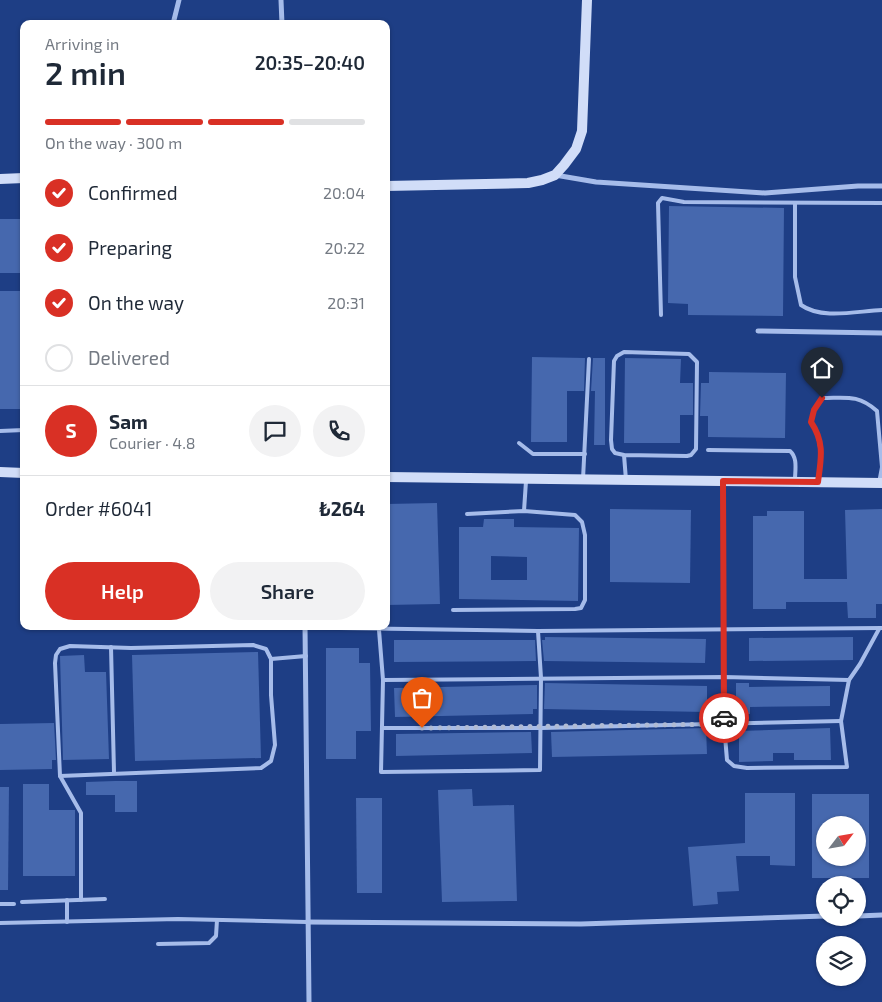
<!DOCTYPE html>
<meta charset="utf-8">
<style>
:root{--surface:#fff;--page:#f2f2f3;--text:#1f2937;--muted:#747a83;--line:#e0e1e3;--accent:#d93025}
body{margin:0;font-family:"Exo 2",sans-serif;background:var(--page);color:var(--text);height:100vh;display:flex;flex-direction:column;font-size:19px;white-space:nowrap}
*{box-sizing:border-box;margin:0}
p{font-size:16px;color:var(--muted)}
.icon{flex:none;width:28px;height:28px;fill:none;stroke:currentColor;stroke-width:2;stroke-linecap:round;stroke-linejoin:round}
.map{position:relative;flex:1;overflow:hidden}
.sheet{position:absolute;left:20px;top:20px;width:370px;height:610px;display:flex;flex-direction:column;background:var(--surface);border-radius:10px;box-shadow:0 1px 4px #0004}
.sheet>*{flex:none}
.needle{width:32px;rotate:59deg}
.controls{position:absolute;left:816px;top:816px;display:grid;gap:10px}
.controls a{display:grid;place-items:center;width:50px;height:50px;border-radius:50%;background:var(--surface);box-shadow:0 1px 4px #0004;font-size:25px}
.pin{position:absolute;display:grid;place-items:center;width:42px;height:42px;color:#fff;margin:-51px -21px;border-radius:50% 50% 50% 0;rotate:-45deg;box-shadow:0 0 5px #0007}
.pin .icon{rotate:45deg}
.courier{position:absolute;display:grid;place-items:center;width:50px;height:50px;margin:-25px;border:4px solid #d93025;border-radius:50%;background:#fff;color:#222;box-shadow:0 1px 6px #0007}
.headline em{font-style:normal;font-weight:600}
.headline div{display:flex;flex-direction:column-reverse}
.headline{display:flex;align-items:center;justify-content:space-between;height:85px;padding:0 25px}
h1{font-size:32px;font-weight:600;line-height:38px}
.bar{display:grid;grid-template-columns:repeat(4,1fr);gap:8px 5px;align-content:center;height:60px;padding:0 25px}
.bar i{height:6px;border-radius:4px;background:var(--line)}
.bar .on{background:var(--accent)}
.bar p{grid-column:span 4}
.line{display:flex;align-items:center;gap:12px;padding:0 25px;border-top:1px solid var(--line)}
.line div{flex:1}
.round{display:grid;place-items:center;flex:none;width:52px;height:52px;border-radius:26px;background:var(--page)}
ol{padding:0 25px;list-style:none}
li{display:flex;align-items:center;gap:15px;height:55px}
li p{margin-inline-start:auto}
li .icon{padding:5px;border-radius:50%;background:var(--accent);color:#fff;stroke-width:4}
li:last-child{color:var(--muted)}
li i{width:28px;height:28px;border:2px solid var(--line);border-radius:50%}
.action{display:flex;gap:10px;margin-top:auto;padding:10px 25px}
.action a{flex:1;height:58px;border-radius:30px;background:var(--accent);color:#fff;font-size:20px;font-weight:600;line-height:58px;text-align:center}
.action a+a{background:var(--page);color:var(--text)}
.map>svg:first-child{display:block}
.building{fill:#4668ae;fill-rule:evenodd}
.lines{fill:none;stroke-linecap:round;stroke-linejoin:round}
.lane{stroke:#a6bcea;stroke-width:4}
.street{stroke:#a6bcea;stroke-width:5}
.secondary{stroke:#d1ddf8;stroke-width:10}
.done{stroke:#b0bbd4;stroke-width:5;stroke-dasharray:0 9}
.route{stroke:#d93025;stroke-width:6}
</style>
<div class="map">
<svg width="882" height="1002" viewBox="0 0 882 1002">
<rect width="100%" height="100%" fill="#1e3e85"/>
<g class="building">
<path d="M669 206 784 208 783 316 688 315V304L668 303Z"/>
<rect x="0" y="219" width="24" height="54"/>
<rect x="0" y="291" width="24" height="118"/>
<path d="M532 357 585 358 584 391H567V442H531Z"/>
<path d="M593 358H605V445H594L595 391H591Z"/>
<path d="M625 358 681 359 680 383H693V415H680V443H624Z"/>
<path d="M709 372 786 373 785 438 708 437V416H700L701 383H709Z"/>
<path d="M437 503 440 604 386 605V504Z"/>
<path d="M610 509 691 510 690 583 610 582Z"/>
<path d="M882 509V604H876V618H848L847 602H786V609H753V516H767V511H804V579H847L845 510Z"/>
<path d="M484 519H514V527L579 528 578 601 459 599V527H483ZM491 556 527 557V580H491Z"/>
<path d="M545 637 706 639 705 663 544 661 542 640H545Z"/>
<path d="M853 637V660L749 661V638Z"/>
<path d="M394 640H535L536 661 394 662Z"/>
<path d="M326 648H359V663H370L371 731H356V759H326Z"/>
<path d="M258 652 261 758 135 761 132 655Z"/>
<path d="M84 655 85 672H106L109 759 63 760 60 656Z"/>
<path d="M545 683 707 686V712L544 709Z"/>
<path d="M736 683H749V687L830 686V706L750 707V714H736Z"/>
<path d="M537 685V709H533V714L395 717 394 688Z"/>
<path d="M54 723 56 760H52V769L0 770V724Z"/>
<path d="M706 728 707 754 552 757 551 732Z"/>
<path d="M830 728 831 760H794V753H773V761L739 762V731Z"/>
<path d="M531 732 532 753 396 756V734Z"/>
<path d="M115 781H137V812H115V795H86V782Z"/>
<path d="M23 784H49V810H75V876H23Z"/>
<path d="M0 787H9L8 890H0Z"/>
<path d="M472 789 473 806 514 805 517 901 442 902 438 790Z"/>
<path d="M745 793H795V866L770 865V856H736L739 891 717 892 718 904 693 906 688 847 745 843Z"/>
<path d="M812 794H869V878H812ZM825 825H858V858H825Z"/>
<path d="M356 798H382V893H357Z"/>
</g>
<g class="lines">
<g class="lane">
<path d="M795 204V277L801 305C822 320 857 311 882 310"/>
<path d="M661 315 658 203 662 198 684 202 882 203"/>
<path d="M0 431 24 430"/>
<path d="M519 443 533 454H585"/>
<path d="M708 450 790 451C798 458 795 470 795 480"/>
<path d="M624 455 687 456 691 455 696 449 697 362 689 354 624 352 617 356 614 361 611 440 612 449 615 453 624 455 626 480"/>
<path d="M583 479 589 359"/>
<path d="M818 482C821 460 824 442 811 422L814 410 822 398C846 398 858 394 877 411L882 467 879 483"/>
<path d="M723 483 724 724 727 760 734 766 747 768 847 767 841 721 849 680 860 664 879 629"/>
<path d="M524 511 526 481"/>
<path d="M453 610 575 609 581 608 585 600V535L582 522 575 515 524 511 467 514"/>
<path d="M199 626 538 631 882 628"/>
<path d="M379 630 383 680 381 772 540 770 541 678 538 631"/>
<path d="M111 647 114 772"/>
<path d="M383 680 724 677 849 680"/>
<path d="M383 728H541L841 721"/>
<path d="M60 776 261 768 271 761 275 745 271 695V659"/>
<path d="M67 900V922"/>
<path d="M81 900V813L60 776 55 663 56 655 60 649 70 646 131 648 253 645 266 649 271 659 306 656"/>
<path d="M22 902 105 899"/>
<path d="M0 904H14"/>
<path d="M0 923 178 919 307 922"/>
<path d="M158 944 209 943 216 936 217 920"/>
</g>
<g class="street">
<path d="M281 0 282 24"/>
<path d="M173 24 179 0"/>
<path d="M555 175 596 182 765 193 858 186H882"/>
<path d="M758 331 882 333"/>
<path d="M305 626 309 1002"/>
<path d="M858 916 882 915"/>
<path d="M307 922 581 924 825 916"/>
</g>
<g class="secondary">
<path d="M0 179 24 178"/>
<path d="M386 186 528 183 542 180 555 175 564 165 576 149 582 131 587 0"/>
<path d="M0 472 24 473"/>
<path d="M386 477 882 483"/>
</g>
</g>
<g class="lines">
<path class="done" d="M422 728 724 724V718"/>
<path class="route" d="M724 718 723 481 818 482C821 459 825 443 811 422L814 410 822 398"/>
</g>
</svg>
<div class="controls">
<a><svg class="needle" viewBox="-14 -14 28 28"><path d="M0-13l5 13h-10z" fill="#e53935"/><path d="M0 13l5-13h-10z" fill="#747a83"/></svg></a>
<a><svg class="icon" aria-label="locate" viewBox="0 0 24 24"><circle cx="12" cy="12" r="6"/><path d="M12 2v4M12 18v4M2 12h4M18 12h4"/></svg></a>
<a><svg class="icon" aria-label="layers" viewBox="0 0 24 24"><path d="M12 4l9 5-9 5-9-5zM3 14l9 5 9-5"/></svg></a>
</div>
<div class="pin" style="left:422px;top:728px;background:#ea580c"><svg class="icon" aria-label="bag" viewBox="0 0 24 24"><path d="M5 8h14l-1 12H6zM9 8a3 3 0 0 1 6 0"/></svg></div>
<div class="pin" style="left:822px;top:398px;background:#1f2937"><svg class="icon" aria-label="home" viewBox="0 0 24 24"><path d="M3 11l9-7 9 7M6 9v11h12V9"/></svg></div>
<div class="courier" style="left:724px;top:718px"><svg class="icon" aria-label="car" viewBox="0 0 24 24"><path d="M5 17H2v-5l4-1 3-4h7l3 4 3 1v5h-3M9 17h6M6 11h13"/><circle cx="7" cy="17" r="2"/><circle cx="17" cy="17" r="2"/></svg></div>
<section class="sheet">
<div class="headline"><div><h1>2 min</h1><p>Arriving in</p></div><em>20:35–20:40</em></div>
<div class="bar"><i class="on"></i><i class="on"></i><i class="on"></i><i></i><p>On the way · 300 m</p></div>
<ol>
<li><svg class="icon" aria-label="check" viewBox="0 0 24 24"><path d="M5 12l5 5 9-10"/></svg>Confirmed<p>20:04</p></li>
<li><svg class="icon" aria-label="check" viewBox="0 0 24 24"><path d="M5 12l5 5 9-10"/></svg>Preparing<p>20:22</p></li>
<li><svg class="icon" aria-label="check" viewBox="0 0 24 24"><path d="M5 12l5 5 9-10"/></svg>On the way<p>20:31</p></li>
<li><i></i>Delivered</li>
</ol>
<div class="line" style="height:90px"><b class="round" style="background:var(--accent);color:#fff">S</b><div><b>Sam</b><p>Courier · 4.8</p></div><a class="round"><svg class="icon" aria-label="chat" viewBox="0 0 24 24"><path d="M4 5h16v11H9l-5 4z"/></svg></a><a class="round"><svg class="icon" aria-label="phone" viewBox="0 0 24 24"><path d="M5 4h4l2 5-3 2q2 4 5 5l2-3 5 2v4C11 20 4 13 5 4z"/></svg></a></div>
<div class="line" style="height:65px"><div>Order #6041</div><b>₺264</b></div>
<div class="action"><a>Help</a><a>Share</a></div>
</section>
</div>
